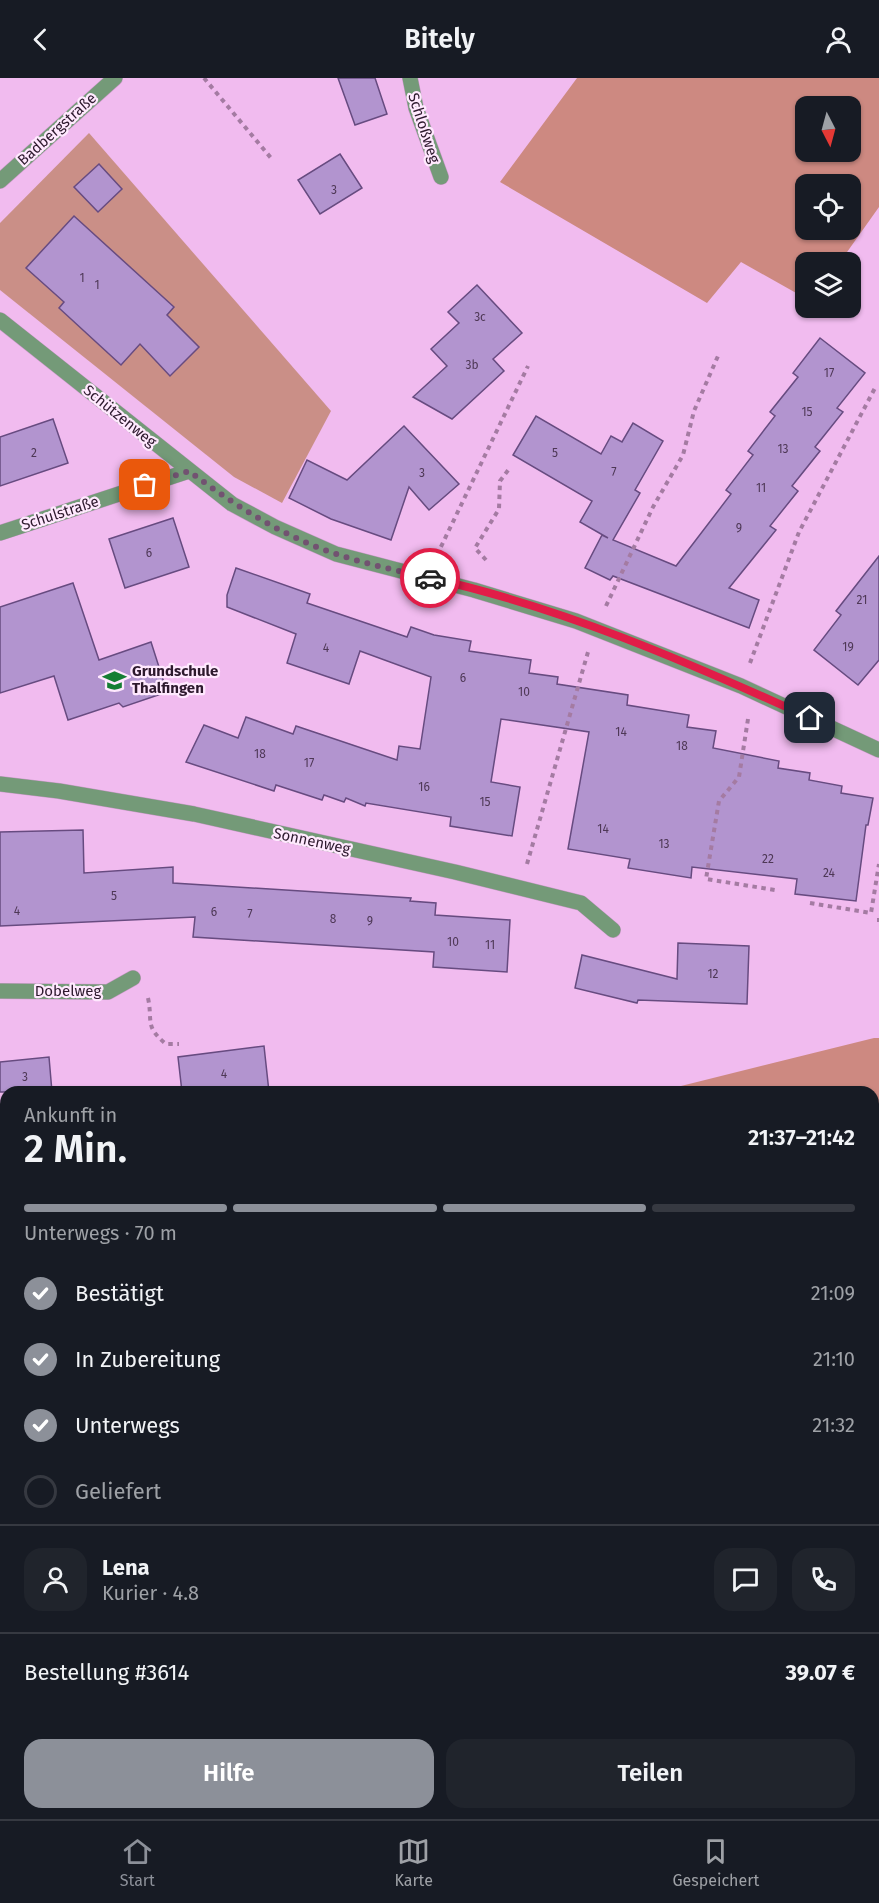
<!DOCTYPE html>
<html lang="de">
<meta charset="utf-8">
<style>
:root{--surface:#171b24;--page:#20242c;--text:#f1f3f6;--muted:#9ea1a6;--line:#363941;--accent:#8c9099}
body{margin:0;font-family:"Fira Sans",sans-serif;background:var(--page);color:var(--text);height:100vh;display:flex;flex-direction:column;font-size:22px;white-space:nowrap}
*{box-sizing:border-box;margin:0}
p{font-size:20px;color:var(--muted)}
.icon{flex:none;width:33px;height:33px;fill:none;stroke:currentColor;stroke-width:2;stroke-linecap:round;stroke-linejoin:round}
.map{position:relative;flex:1;overflow:hidden}
.sheet{position:absolute;left:0px;top:1008px;width:879px;height:734px;display:flex;flex-direction:column;background:var(--surface);border-radius:18px 18px 0 0;box-shadow:0 2px 4px #0004}
.sheet>*{flex:none}
.needle{width:39px;rotate:174deg}
.fabs{position:absolute;left:795px;top:18px;display:grid;gap:12px}
.fabs a{display:grid;place-items:center;width:66px;height:66px;border-radius:12px;background:var(--surface);box-shadow:0 2px 4px #0004;font-size:30px}
.pin{position:absolute;display:grid;place-items:center;width:51px;height:51px;color:#fff;margin:-26px;border-radius:12px;box-shadow:0 3px 9px #0006}
.courier{position:absolute;display:grid;place-items:center;width:60px;height:60px;margin:-30px;border:4px solid #e11d48;border-radius:50%;background:#fff;color:#222;box-shadow:0 2px 8px #0007}
.headline em{font-style:normal;font-weight:600}
.headline div{display:flex;flex-direction:column-reverse}
.headline{display:flex;align-items:center;justify-content:space-between;height:102px;padding:0 24px}
h1{font-size:39px;font-weight:600;line-height:45px}
.bar{display:grid;grid-template-columns:repeat(4,1fr);gap:9px 6px;align-content:center;height:72px;padding:0 24px}
.bar i{height:8px;border-radius:4px;background:var(--line)}
.bar .selected{background:var(--accent)}
.bar p{grid-column:span 4}
.line{display:flex;align-items:center;gap:15px;padding:0 24px;border-top:2px solid var(--line)}
.line div{flex:1}
.round{display:grid;place-items:center;flex:none;width:63px;height:63px;border-radius:18px;background:var(--page)}
ol{padding:0 24px;list-style:none}
li{display:flex;align-items:center;gap:18px;height:66px}
li p{margin-inline-start:auto}
li .icon{padding:6px;border-radius:50%;background:var(--accent);color:#fff;stroke-width:4}
li:last-child{color:var(--muted)}
li i{width:33px;height:33px;border:3px solid var(--line);border-radius:50%}
.primary-button{display:flex;gap:12px;margin-top:auto;padding:12px 24px}
.primary-button a{flex:1;height:69px;border-radius:18px;background:var(--accent);color:#fff;font-size:24px;font-weight:600;line-height:69px;text-align:center}
.primary-button a+a{background:var(--page);color:var(--text)}
header{display:flex;justify-content:space-between;align-items:center;height:78px;padding:0 24px;background:var(--surface);font-size:27px;font-weight:600}
.tab-bar{display:flex;justify-content:space-around;align-items:center;height:84px;border-top:2px solid var(--line);background:var(--surface);font-size:16px;color:var(--muted)}
.tab-bar a{display:grid;justify-items:center;gap:3px}
.tab-bar .selected{color:var(--accent)}
.map>svg:first-child{display:block}
.green{fill:#ca8f87}
.forest{fill:#cd8981;fill-rule:evenodd}
.building{fill:#b294cf;stroke:#674b80;stroke-width:1.5}
.lines{fill:none;stroke-linecap:round;stroke-linejoin:round}
.lane-casing{stroke:#ca9bc8;stroke-width:16}
.street-casing{stroke:#ca9bc8;stroke-width:16}
.path{stroke:#a47ba2;stroke-width:4;stroke-dasharray:4.5 4.5;stroke-linecap:butt}
.lane{stroke:#749a78;stroke-width:15}
.street{stroke:#749a78;stroke-width:15}
.done{stroke:#725271;stroke-width:6;stroke-dasharray:0 10.8}
.route{stroke:#e11d48;stroke-width:8}
.labels{text-anchor:middle;stroke-width:4.5;stroke-linejoin:round;paint-order:stroke}
.number-label{font-size:12px;fill:#4e3856}
.street-label{font-size:15px;fill:#2d192d;stroke:#ffe9fe}
.poi-label{font-size:15px;font-weight:bold;fill:#2d192d;stroke:#ffe9fe;text-anchor:start}
</style>
<header><svg class="icon" aria-label="back" viewBox="0 0 24 24"><path d="M15 5l-7 7 7 7"/></svg>Bitely<svg class="icon" aria-label="person" viewBox="0 0 24 24"><circle cx="12" cy="8" r="4"/><path d="M4 21q1-7 8-7t8 7"/></svg></header>
<div class="map">
<svg width="879" height="1741" viewBox="0 0 879 1741">
<rect width="100%" height="100%" fill="#f1bbef"/>
<g class="green">
<path d="M89 55 331 333 282 425 234 399 0 212V145Z"/>
<path d="M6 1185V1707L0 1711V1186Z"/>
<path d="M422 1736H501L491 1741H412Z"/>
</g>
<g class="forest">
<path d="M577 0H879V129L840 184H806L805 220 741 184 707 225 500 104ZM806 28H850V74H806ZM806 106H850V152H806Z"/>
<path d="M874 960H879V1321L873 1322V1014H657Z"/>
</g>
<g class="building">
<path d="M338 0H375L387 36 355 47Z"/>
<path d="M340 76 362 110 320 136 298 102Z"/>
<path d="M99 86 122 111 98 134 74 109Z"/>
<path d="M74 138 174 229 167 237 199 269 170 298 140 266 121 287 59 230 64 224 26 190Z"/>
<path d="M477 207 522 255 493 281 504 293 452 341 413 319 447 288 431 271 459 245 448 234Z"/>
<path d="M820 260 865 295 837 330 843 334 815 369 820 373 792 408 798 413 770 448 776 452 729 510 759 522 749 550 613 498 610 502 585 490 602 457 608 460 580 444 592 423 513 377 536 338 601 376 611 358 622 364 633 345 663 363 635 412 640 415 613 462 676 488 731 416 726 412 753 377 748 373 775 338 770 334 798 299 793 295Z"/>
<path d="M53 341 68 385 0 408V359Z"/>
<path d="M404 348 459 406 429 432 409 409 391 462 331 441 289 420 307 382 347 402Z"/>
<path d="M173 440 189 489 125 510 109 461Z"/>
<path d="M879 478V582L858 607 814 572 841 537 836 533Z"/>
<path d="M236 490 310 516 307 525 407 559 411 549 434 557 471 563 469 573 531 582 529 595 558 599 557 606 628 617 627 627 689 637 687 649 716 653 713 670 779 683 778 690 810 695 809 702 842 708 841 715 873 720 868 747H866L856 823 795 816 797 801 692 789 691 800 628 790 630 781 568 771 589 654 501 641 491 704 520 709 512 758 450 748 451 739 366 725 365 728 346 720 344 724 324 717 322 722 276 707 274 713 186 684 204 647 238 660 246 639 293 656 296 648 397 682 399 668 420 671 431 599 360 573 349 606 287 585 296 556 227 529V517Z"/>
<path d="M73 505 99 582 151 564 167 614 123 629 119 625 68 642 54 598 0 615V529Z"/>
<path d="M83 752 84 795 173 789V805L411 820 410 823 436 825 435 837 510 842 507 894 433 889 434 874 193 859 195 839 0 848V754Z"/>
<path d="M678 865 749 868 747 926 638 922 637 925 575 910 582 877 677 901Z"/>
<path d="M264 968 269 1014H182L178 979Z"/>
<path d="M49 979 52 1014H0V984Z"/>
</g>
<g class="lines">
<defs>
<path id="lane" d="M410 0 416 30 441 99"/>
<g id="street">
<path d="M0 103 115 0"/>
<path d="M0 242 232 426 275 449 336 476 474 512 576 543 741 608 879 672"/>
<path d="M0 455 189 393"/>
<path d="M0 706 59 713 194 736 455 794 581 825 613 852"/>
<path d="M0 913 108 914 133 900"/>
</g>
</defs>
<use href="#lane" class="lane-casing"/>
<use href="#street" class="street-casing"/>
<g class="path">
<path d="M204 0 271 80"/>
<path d="M437 477 528 288"/>
<path d="M486 482 475 470 499 431 500 403 509 391"/>
<path d="M606 528 653 429 683 377 694 333 718 278"/>
<path d="M750 585 799 454 875 310"/>
<path d="M748 641 739 699 719 723 706 801 775 812"/>
<path d="M527 786 588 574"/>
<path d="M810 825 871 835 879 786"/>
<path d="M879 840V844"/>
<path d="M148 920C153 943 144 948 166 966H179"/>
</g>
<use href="#lane" class="lane"/>
<use href="#street" class="street"/>
</g>
<g class="lines">
<path class="done" d="M145 407 189 393C234 427 282 458 336 476 366 486 399 493 430 500"/>
<path class="route" d="M430 500C561 529 688 584 810 640"/>
</g>
<defs>
<symbol id="school-bare" viewBox="-9 -9 18 18"><path d="M0-5L7-2L0 1L-7-2ZM-4 1L0 2.5L4 1V4Q0 6-4 4Z" fill="#157e33" stroke="#ffe9fe" stroke-width="2.5" paint-order="stroke"/></symbol>
</defs>
<g fill-rule="evenodd">
<use href="#school-bare" x="98" y="586" width="33" height="33"/>
</g>
<g class="labels">
<g class="number-label">
<text x="334" y="116">3</text>
<text x="82" y="204">1</text>
<text x="97" y="211">1</text>
<text x="480" y="243">3c</text>
<text x="472" y="291">3b</text>
<text x="829" y="299">17</text>
<text x="807" y="338">15</text>
<text x="783" y="375">13</text>
<text x="34" y="379">2</text>
<text x="555" y="379">5</text>
<text x="614" y="398">7</text>
<text x="422" y="399">3</text>
<text x="761" y="414">11</text>
<text x="739" y="454">9</text>
<text x="149" y="479">6</text>
<text x="862" y="526">21</text>
<text x="848" y="573">19</text>
<text x="326" y="574">4</text>
<text x="463" y="604">6</text>
<text x="524" y="618">10</text>
<text x="621" y="658">14</text>
<text x="682" y="672">18</text>
<text x="260" y="680">18</text>
<text x="309" y="689">17</text>
<text x="424" y="713">16</text>
<text x="485" y="728">15</text>
<text x="603" y="755">14</text>
<text x="664" y="770">13</text>
<text x="768" y="785">22</text>
<text x="829" y="799">24</text>
<text x="114" y="822">5</text>
<text x="17" y="837">4</text>
<text x="214" y="838">6</text>
<text x="250" y="840">7</text>
<text x="333" y="845">8</text>
<text x="370" y="847">9</text>
<text x="453" y="868">10</text>
<text x="490" y="871">11</text>
<text x="713" y="900">12</text>
<text x="224" y="1000">4</text>
<text x="25" y="1003">3</text>
</g>
<g class="street-label">
<text transform="translate(424 50) rotate(72)" y="5">Schloßweg</text>
<text transform="translate(57 51) rotate(-42)" y="5">Badbergstraße</text>
<text transform="translate(120 338) rotate(39)" y="5">Schützenweg</text>
<text transform="translate(60 435) rotate(-18)" y="5">Schulstraße</text>
<text transform="translate(312 763) rotate(12)" y="5">Sonnenweg</text>
<text x="68" y="918">Dobelweg</text>
</g>
<g class="poi-label">
<text x="132" y="598">Grundschule<tspan x="132" dy="17">Thalfingen</tspan></text>
</g>
</g>
</svg>
<div class="fabs">
<a><svg class="needle" viewBox="-14 -14 28 28"><path d="M0-13l5 13h-10z" fill="#e53935"/><path d="M0 13l5-13h-10z" fill="#9ea1a6"/></svg></a>
<a><svg class="icon" aria-label="locate" viewBox="0 0 24 24"><circle cx="12" cy="12" r="6"/><path d="M12 2v4M12 18v4M2 12h4M18 12h4"/></svg></a>
<a><svg class="icon" aria-label="layers" viewBox="0 0 24 24"><path d="M12 4l9 5-9 5-9-5zM3 14l9 5 9-5"/></svg></a>
</div>
<div class="pin" style="left:145px;top:407px;background:#ea580c"><svg class="icon" aria-label="bag" viewBox="0 0 24 24"><path d="M5 8h14l-1 12H6zM9 8a3 3 0 0 1 6 0"/></svg></div>
<div class="pin" style="left:810px;top:640px;background:#1f2937"><svg class="icon" aria-label="home" viewBox="0 0 24 24"><path d="M3 11l9-7 9 7M6 9v11h12V9"/></svg></div>
<div class="courier" style="left:430px;top:500px"><svg class="icon" aria-label="car" viewBox="0 0 24 24"><path d="M5 17H2v-5l4-1 3-4h7l3 4 3 1v5h-3M9 17h6M6 11h13"/><circle cx="7" cy="17" r="2"/><circle cx="17" cy="17" r="2"/></svg></div>
<section class="sheet">
<div class="headline"><div><h1>2 Min.</h1><p>Ankunft in</p></div><em>21:37–21:42</em></div>
<div class="bar"><i class="selected"></i><i class="selected"></i><i class="selected"></i><i></i><p>Unterwegs · 70 m</p></div>
<ol>
<li><svg class="icon" aria-label="check" viewBox="0 0 24 24"><path d="M5 12l5 5 9-10"/></svg>Bestätigt<p>21:09</p></li>
<li><svg class="icon" aria-label="check" viewBox="0 0 24 24"><path d="M5 12l5 5 9-10"/></svg>In Zubereitung<p>21:10</p></li>
<li><svg class="icon" aria-label="check" viewBox="0 0 24 24"><path d="M5 12l5 5 9-10"/></svg>Unterwegs<p>21:32</p></li>
<li><i></i>Geliefert</li>
</ol>
<div class="line" style="height:108px"><a class="round"><svg class="icon" aria-label="person" viewBox="0 0 24 24"><circle cx="12" cy="8" r="4"/><path d="M4 21q1-7 8-7t8 7"/></svg></a><div><b>Lena</b><p>Kurier · 4.8</p></div><a class="round"><svg class="icon" aria-label="chat" viewBox="0 0 24 24"><path d="M4 5h16v11H9l-5 4z"/></svg></a><a class="round"><svg class="icon" aria-label="phone" viewBox="0 0 24 24"><path d="M5 4h4l2 5-3 2q2 4 5 5l2-3 5 2v4C11 20 4 13 5 4z"/></svg></a></div>
<div class="line" style="height:78px"><div>Bestellung #3614</div><b>39.07 €</b></div>
<div class="primary-button"><a>Hilfe</a><a>Teilen</a></div>
</section>
</div>
<nav class="tab-bar">
<a class="selected"><svg class="icon" aria-label="home" viewBox="0 0 24 24"><path d="M3 11l9-7 9 7M6 9v11h12V9"/></svg>Start</a>
<a><svg class="icon" aria-label="map" viewBox="0 0 24 24"><path d="M3 6l6-2 6 2 6-2v14l-6 2-6-2-6 2zM9 4v14M15 6v14"/></svg>Karte</a>
<a><svg class="icon" aria-label="saved" viewBox="0 0 24 24"><path d="M7 4h10v16l-5-4-5 4z"/></svg>Gespeichert</a>
</nav>
